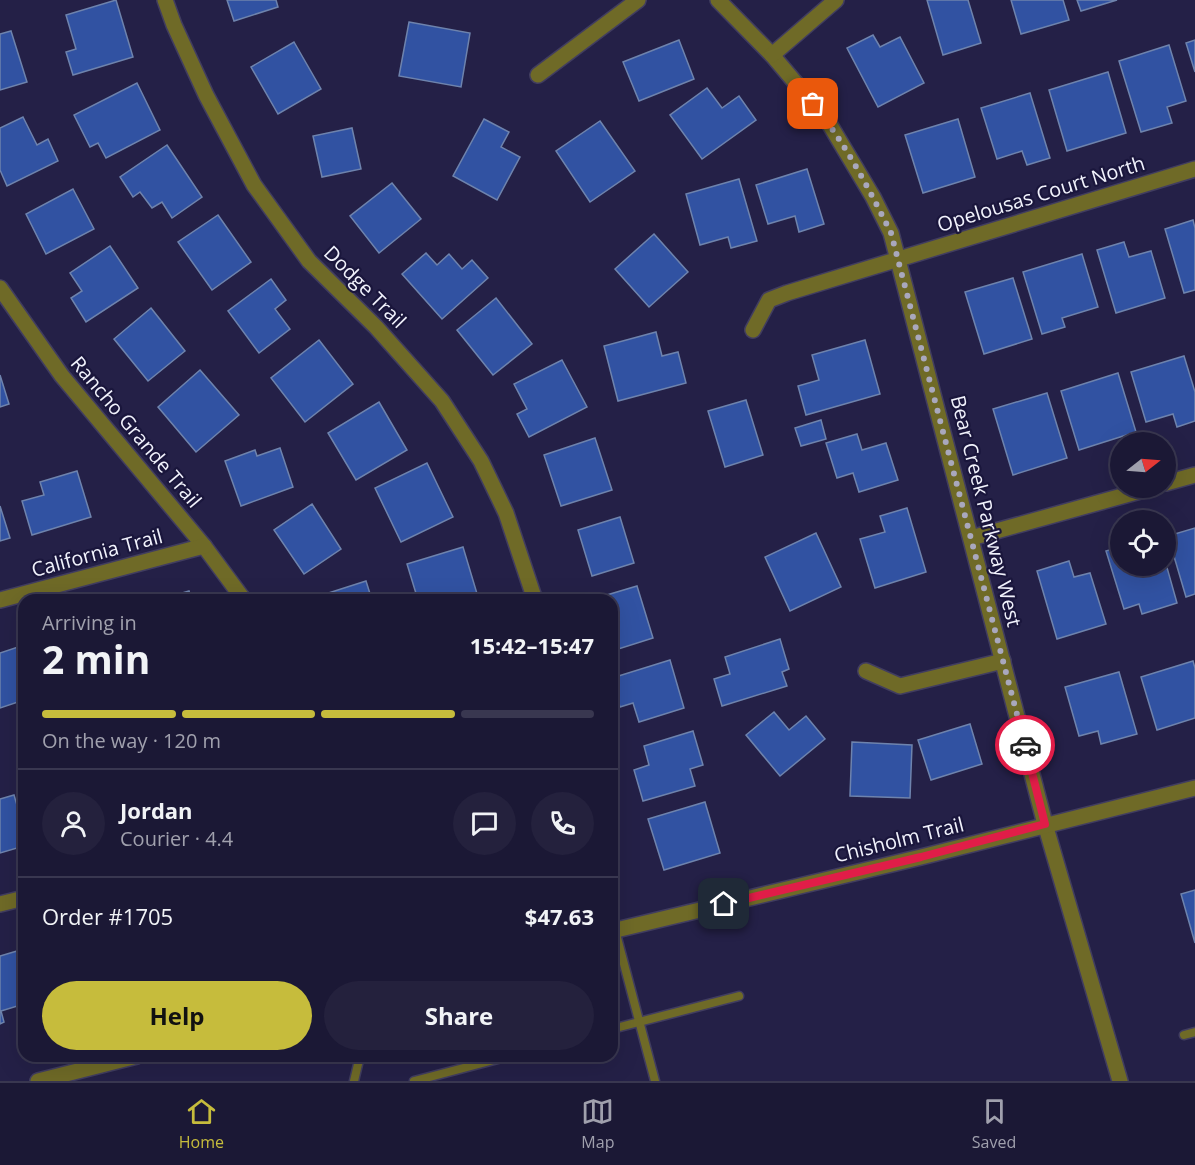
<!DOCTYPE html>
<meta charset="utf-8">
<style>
:root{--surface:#1b1835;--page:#24213d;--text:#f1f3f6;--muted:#a0a0ad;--line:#393750;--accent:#c6bc3c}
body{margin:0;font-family:"Open Sans",sans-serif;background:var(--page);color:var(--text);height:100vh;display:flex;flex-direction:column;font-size:22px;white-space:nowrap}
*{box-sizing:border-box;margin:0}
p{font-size:20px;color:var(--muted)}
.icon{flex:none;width:33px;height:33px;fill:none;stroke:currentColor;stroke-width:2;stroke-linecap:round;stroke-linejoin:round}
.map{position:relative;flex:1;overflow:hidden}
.details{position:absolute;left:18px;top:594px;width:600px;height:468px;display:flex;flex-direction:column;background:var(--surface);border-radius:18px;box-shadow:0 6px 24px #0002,0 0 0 2px var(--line)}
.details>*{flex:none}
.needle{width:39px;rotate:73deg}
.buttons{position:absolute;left:1110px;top:432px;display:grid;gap:12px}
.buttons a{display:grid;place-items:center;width:66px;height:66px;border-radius:50%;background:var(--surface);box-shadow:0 6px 24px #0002,0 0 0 2px var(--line);font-size:30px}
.pin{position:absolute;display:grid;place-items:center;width:51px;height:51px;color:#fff;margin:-26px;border-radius:12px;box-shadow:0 3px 9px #0006}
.courier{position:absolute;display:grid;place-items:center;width:60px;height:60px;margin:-30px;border:4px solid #e11d48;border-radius:50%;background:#fff;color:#222;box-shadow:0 2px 8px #0007}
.headline em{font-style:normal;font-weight:700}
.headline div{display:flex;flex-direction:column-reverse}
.headline{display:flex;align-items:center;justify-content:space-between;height:102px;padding:0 24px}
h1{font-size:39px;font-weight:700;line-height:45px}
.bar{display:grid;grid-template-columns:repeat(4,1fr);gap:9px 6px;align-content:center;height:72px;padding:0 24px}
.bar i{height:8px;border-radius:4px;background:var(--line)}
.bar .active{background:var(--accent)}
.bar p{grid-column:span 4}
.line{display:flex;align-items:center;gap:15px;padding:0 24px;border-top:2px solid var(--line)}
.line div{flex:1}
.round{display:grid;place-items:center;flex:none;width:63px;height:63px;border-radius:32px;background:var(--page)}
.action{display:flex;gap:12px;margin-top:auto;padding:12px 24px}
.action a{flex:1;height:69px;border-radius:36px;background:var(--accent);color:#111;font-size:24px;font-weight:700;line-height:69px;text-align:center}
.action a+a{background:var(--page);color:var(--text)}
.tabs{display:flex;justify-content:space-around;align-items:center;height:84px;border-top:2px solid var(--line);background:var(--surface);font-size:16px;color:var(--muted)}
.tabs a{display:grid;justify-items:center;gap:3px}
.tabs .active{color:var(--accent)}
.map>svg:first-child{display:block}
.building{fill:#3152a2;stroke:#6e83ad;stroke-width:1.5}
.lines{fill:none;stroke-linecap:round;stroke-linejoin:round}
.lane-casing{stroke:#413d60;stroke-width:11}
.street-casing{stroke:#413d60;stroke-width:18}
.lane{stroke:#6f6a27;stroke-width:8}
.street{stroke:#6f6a27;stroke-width:15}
.done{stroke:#a9a8bd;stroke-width:6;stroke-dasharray:0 10.8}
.route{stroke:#e11d48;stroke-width:8}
.labels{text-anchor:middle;stroke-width:4.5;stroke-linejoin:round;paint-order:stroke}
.street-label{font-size:20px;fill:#f1f2fc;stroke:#1a163c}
</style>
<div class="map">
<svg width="1195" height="1081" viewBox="0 0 1195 1081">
<rect width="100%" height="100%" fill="#242047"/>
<g class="building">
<path d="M116 0 133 57 73 75 66 52 76 49 66 15Z"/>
<path d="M227 0H276L278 7 234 21Z"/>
<path d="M927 0H968L981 43 943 55Z"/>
<path d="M1011 0H1063L1069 20 1021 34Z"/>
<path d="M1077 0H1117L1081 11Z"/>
<path d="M409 22 470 33 461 87 399 76Z"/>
<path d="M11 31 27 82 0 90V34Z"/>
<path d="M873 35 880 47 900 37 924 83 878 107 847 48Z"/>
<path d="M679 40 694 79 639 101 623 62Z"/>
<path d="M1195 40V72L1186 43Z"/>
<path d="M294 42 321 89 278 114 251 67Z"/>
<path d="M1169 45 1186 101 1167 107 1172 123 1141 132 1119 61Z"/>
<path d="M1108 72 1126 133 1067 151 1049 90Z"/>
<path d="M137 83 160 130 106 158 98 143 90 147 74 115Z"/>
<path d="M707 88 722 108 739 96 756 120 702 159 670 115Z"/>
<path d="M1030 93 1050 158 1027 165 1022 151 997 159 981 108Z"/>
<path d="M23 117 37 145 48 139 58 161 7 186 0 170V128Z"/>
<path d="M484 119 509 132 501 147 520 157 497 200 453 176Z"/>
<path d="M958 119 975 177 923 193 905 135Z"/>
<path d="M600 121 635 171 590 202 556 151Z"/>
<path d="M352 128 361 169 322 177 313 136Z"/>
<path d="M167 145 202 197 172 218 162 202 152 208 140 192 133 197 120 177Z"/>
<path d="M807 169 824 224 799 232 795 216 768 224 756 185Z"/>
<path d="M739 179 757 241 731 248 728 237 700 245 686 194Z"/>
<path d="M392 183 421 219 379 253 350 216Z"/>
<path d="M73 189 94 229 46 254 26 214Z"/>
<path d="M218 215 251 262 212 290 178 242Z"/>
<path d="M1193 220 1195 228V290L1184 293 1165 229Z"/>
<path d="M654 234 688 272 649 307 615 269Z"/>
<path d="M1124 242 1129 257 1151 251 1165 298 1116 313 1097 250Z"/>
<path d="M110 246 138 288 86 322 71 298 82 291 70 273Z"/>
<path d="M426 253 437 265 449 254 462 269 472 260 488 278 442 319 402 274Z"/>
<path d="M1082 254 1098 307 1062 318 1065 327 1042 334 1023 272Z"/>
<path d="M1013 278 1032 339 984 354 965 292Z"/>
<path d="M271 279 286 300 275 309 290 329 259 353 228 311Z"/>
<path d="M496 298 532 344 493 375 457 330Z"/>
<path d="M151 308 185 351 148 381 114 339Z"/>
<path d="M656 332 662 356 678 352 686 383 618 401 604 346Z"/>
<path d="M319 340 353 384 305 422 271 378Z"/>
<path d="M865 340 880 394 806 415 798 386 819 380 812 355Z"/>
<path d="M1184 356 1195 392V421L1177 427 1173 414 1146 422 1131 372Z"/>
<path d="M562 360 587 407 529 437 517 414 527 409 514 384Z"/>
<path d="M200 370 239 415 196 452 158 407Z"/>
<path d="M1118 373 1136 432 1079 450 1061 391Z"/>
<path d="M0 375 9 404 0 407Z"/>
<path d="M1047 393 1067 458 1013 475 993 409Z"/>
<path d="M746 400 763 455 725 467 708 411Z"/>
<path d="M379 402 407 450 356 480 328 433Z"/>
<path d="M821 420 826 439 801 446 795 428Z"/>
<path d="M857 434 862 450 886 443 898 480 859 492 853 473 837 478 826 443Z"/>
<path d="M595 438 612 490 561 506 544 455Z"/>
<path d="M280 448 293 487 241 506 225 461 255 450 257 456Z"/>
<path d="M427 463 453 517 401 542 375 488Z"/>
<path d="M77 471 91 517 32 535 22 501 44 495 40 482Z"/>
<path d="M312 504 341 549 304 574 274 530Z"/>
<path d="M0 506 10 538 0 541Z"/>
<path d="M907 508 926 572 875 588 860 539 885 532 880 516Z"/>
<path d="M620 517 634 563 592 576 578 530Z"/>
<path d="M1195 528V594L1186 597 1168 536Z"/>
<path d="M816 533 841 587 790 611 765 557Z"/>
<path d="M463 547 478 597 467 600H418L407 564Z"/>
<path d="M1120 547V566L1166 564 1177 603 1142 614 1139 604 1124 609 1106 551Z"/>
<path d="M1069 561 1074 577 1090 573 1106 624 1057 639 1037 571Z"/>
<path d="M366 581 372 600H320L319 596Z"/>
<path d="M637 586 653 638 612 651V600H590Z"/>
<path d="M189 591 192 600H159Z"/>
<path d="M780 639 789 669 782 672 787 686 722 706 714 679 730 674 725 657Z"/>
<path d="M24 645V700L0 708V653Z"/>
<path d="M670 660 684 708 639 722 633 703 620 707 612 678Z"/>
<path d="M1193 661 1195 668V718L1157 730 1141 677Z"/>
<path d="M1119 672 1137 734 1101 744 1098 731 1079 736 1065 687Z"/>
<path d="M774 712 789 730 806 716 825 739 780 776 746 735Z"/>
<path d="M970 724 982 764 931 780 918 740Z"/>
<path d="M693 731 703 765 690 769 695 786 643 801 634 770 649 765 644 746Z"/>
<path d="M852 742 912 745 910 798 850 796Z"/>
<path d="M14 795 24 829V846L0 853V799Z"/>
<path d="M705 802 720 853 664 870 648 819Z"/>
<path d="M1195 890V943L1181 894Z"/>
<path d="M17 951 24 976V1004L1 1011 4 1022 0 1024V956Z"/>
</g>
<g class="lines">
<defs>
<g id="lane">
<path d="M615 930 655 1081"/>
<path d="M612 1029 739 996"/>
<path d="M1184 1035 1195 1032"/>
<path d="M354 1081 360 1056"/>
<path d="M414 1081 509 1056"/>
</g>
<g id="street">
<path d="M165 0 174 25 206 95 254 185 309 261 376 327 442 401 481 461 506 513 535 600"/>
<path d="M718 0 772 55 827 120 873 197 891 233 1045 824 1120 1081"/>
<path d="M772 55 836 0"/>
<path d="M538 75 638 0"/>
<path d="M0 288 62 376 204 546 244 600"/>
<path d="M753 330 769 300 787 293 1195 169"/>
<path d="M1166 483 1195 475"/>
<path d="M971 538 1151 488"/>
<path d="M0 600 204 546"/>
<path d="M866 671 900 686 1003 661"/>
<path d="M0 904 24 898"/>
<path d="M612 931 921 857 1195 788"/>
<path d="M38 1081 137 1056"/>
</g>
</defs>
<use href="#lane" class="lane-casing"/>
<use href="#street" class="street-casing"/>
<use href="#lane" class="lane"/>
<use href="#street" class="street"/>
</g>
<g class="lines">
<path class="done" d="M813 104C845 142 869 189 891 233L1025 745"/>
<path class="route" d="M724 904 921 857 1045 824 1025 745"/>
</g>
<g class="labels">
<g class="street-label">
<text transform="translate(1041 194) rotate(-17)" y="7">Opelousas Court North</text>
<text transform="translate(365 287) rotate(45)" y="7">Dodge Trail</text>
<text transform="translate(136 432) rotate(50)" y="7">Rancho Grande Trail</text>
<text transform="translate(986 511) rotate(76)" y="7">Bear Creek Parkway West</text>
<text transform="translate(97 553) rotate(-15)" y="7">California Trail</text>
<text transform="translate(899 840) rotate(-14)" y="7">Chisholm Trail</text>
</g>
</g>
</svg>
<div class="buttons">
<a><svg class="needle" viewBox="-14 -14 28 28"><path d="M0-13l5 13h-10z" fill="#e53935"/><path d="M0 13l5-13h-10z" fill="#a0a0ad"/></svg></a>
<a><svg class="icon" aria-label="locate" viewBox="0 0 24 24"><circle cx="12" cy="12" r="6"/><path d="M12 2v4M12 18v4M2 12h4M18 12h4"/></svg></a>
</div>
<div class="pin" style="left:813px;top:104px;background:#ea580c"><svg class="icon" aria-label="bag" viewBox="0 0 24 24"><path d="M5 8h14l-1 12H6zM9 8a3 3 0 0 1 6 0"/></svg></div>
<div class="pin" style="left:724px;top:904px;background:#1f2937"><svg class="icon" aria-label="home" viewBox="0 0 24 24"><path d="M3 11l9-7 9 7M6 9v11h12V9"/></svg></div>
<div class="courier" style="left:1025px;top:745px"><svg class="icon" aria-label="car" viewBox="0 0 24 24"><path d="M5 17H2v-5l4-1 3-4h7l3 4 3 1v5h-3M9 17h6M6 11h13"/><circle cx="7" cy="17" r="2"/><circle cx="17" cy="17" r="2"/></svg></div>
<section class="details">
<div class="headline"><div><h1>2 min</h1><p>Arriving in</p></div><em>15:42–15:47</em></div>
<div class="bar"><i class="active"></i><i class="active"></i><i class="active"></i><i></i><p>On the way · 120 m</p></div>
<div class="line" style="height:108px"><a class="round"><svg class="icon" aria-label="person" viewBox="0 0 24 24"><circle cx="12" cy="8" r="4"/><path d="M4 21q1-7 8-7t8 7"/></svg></a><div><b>Jordan</b><p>Courier · 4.4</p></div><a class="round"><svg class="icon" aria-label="chat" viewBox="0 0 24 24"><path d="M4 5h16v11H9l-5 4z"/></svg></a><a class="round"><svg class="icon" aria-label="phone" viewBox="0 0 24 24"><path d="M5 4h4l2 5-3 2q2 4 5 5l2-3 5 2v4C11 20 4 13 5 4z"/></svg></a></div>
<div class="line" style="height:78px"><div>Order #1705</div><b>$47.63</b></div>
<div class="action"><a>Help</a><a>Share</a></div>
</section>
</div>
<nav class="tabs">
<a class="active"><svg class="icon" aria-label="home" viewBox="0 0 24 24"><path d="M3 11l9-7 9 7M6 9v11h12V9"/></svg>Home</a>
<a><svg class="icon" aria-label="map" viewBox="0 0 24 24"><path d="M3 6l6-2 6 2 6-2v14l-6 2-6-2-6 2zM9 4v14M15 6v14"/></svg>Map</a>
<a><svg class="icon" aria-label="saved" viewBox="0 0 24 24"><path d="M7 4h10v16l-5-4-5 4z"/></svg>Saved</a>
</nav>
